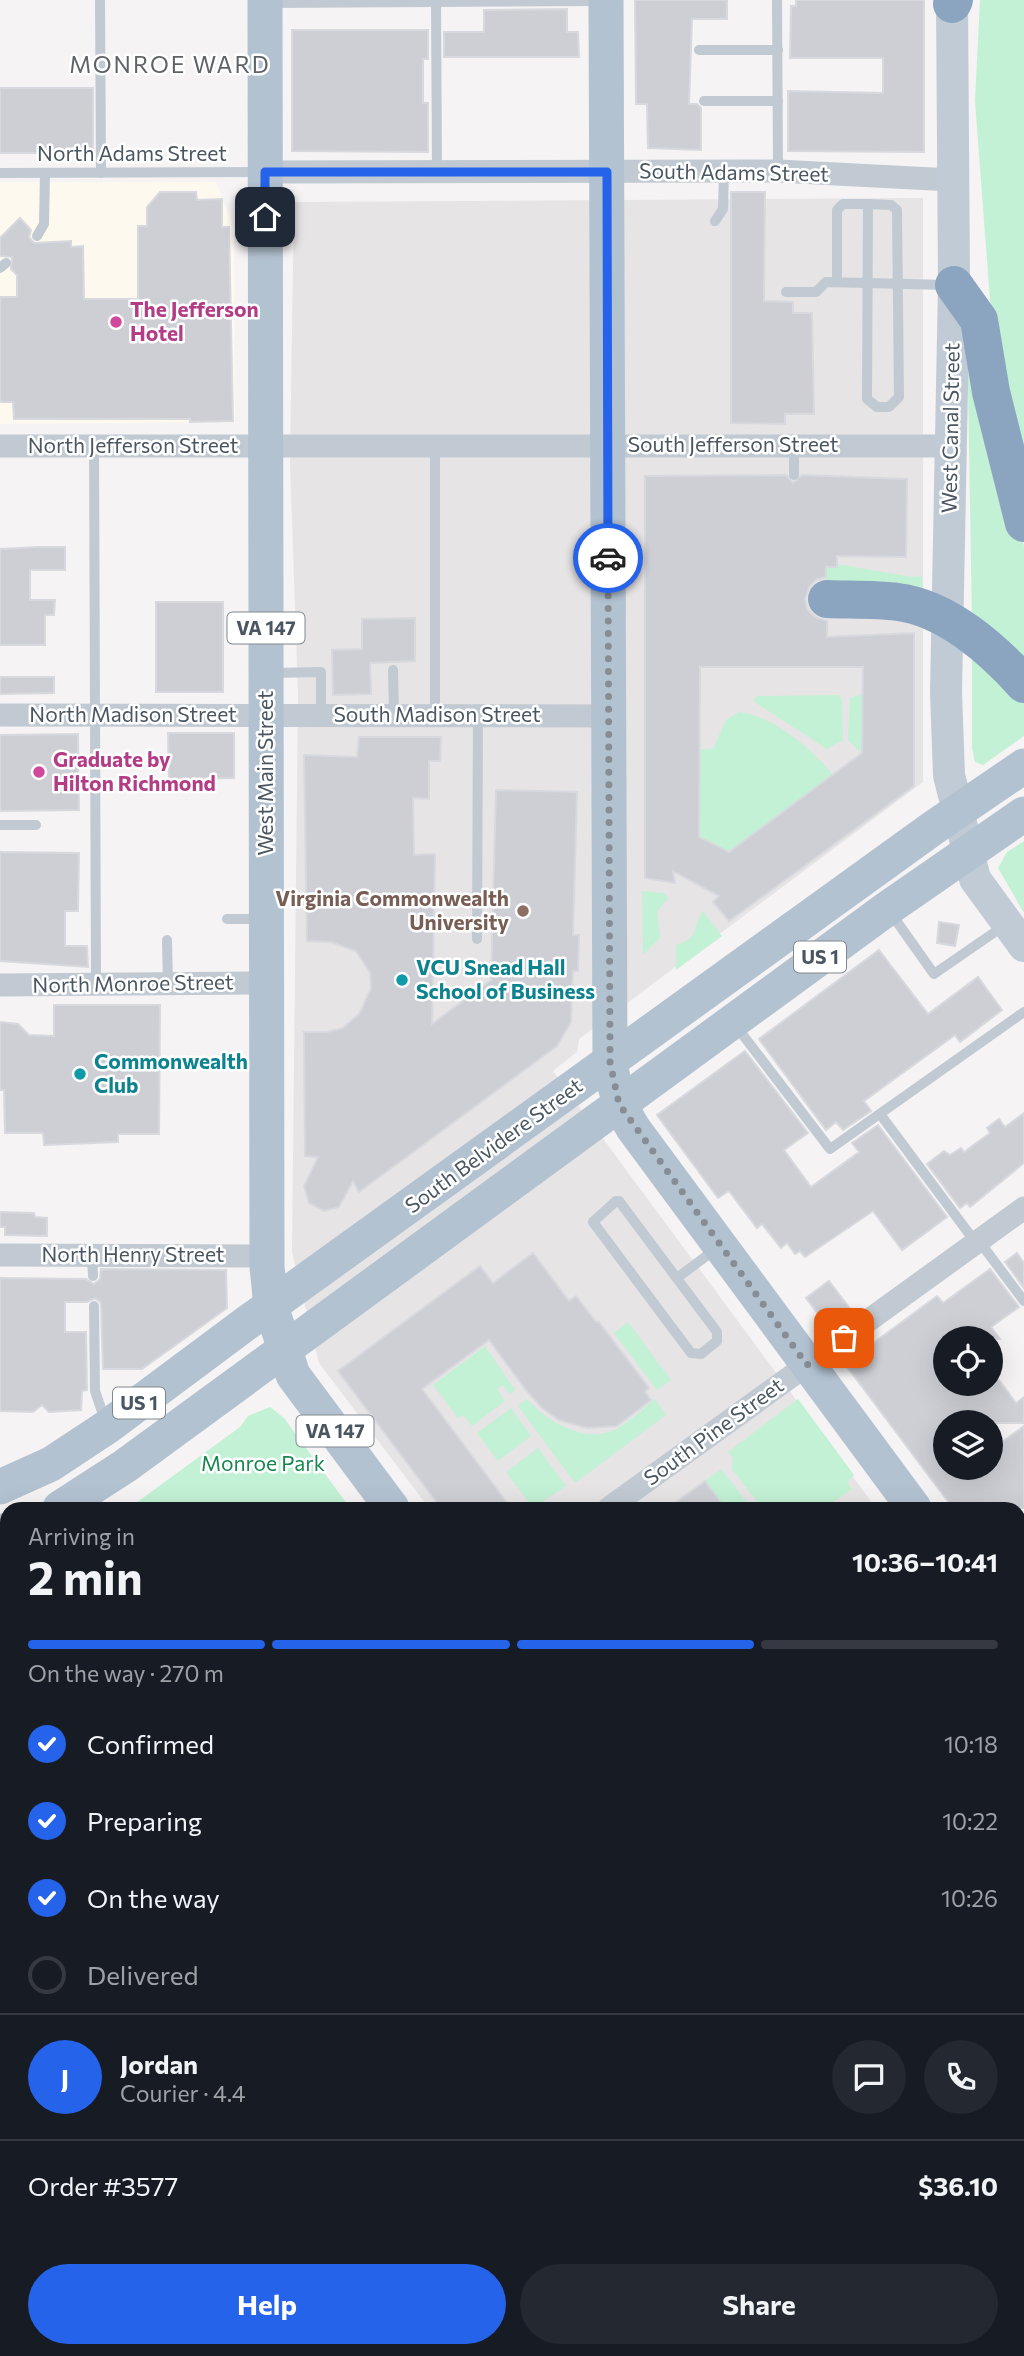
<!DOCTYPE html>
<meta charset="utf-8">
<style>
:root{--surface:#171b24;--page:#242831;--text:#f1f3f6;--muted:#9ea1a6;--line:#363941;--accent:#2563eb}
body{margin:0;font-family:Commissioner,sans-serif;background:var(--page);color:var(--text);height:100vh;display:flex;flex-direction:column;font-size:26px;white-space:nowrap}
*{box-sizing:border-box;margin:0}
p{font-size:23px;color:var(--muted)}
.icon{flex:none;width:38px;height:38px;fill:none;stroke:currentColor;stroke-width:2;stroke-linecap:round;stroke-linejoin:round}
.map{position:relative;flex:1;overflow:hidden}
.sheet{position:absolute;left:0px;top:1502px;width:1026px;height:856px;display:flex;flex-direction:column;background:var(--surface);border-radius:21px 21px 0 0;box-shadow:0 7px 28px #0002}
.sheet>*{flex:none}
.fabs{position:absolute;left:933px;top:1326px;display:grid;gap:14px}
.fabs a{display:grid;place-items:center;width:70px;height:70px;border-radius:50%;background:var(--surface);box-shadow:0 7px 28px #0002;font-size:35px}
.pin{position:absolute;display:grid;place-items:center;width:60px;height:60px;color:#fff;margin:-30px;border-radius:14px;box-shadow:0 4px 10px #0006}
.courier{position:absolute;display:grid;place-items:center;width:70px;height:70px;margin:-35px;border:5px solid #2563eb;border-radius:50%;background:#fff;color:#222;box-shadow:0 2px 9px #0007}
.head em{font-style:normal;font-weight:700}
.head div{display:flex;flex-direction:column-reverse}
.head{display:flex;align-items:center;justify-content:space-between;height:119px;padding:0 28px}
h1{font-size:46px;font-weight:700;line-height:52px}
.bar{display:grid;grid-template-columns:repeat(4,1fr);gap:10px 7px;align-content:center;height:84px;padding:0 28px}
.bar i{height:9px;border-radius:5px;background:var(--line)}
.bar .selected{background:var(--accent)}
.bar p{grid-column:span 4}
.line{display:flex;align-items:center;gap:18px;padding:0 28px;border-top:2px solid var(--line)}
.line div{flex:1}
.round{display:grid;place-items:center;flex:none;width:74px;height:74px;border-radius:37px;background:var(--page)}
ol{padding:0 28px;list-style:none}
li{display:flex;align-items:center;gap:21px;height:77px}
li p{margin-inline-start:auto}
li .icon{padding:7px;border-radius:50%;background:var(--accent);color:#fff;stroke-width:4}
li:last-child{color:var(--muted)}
li i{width:38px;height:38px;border:4px solid var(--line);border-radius:50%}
.button{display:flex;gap:14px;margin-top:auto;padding:14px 28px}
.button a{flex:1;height:80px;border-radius:42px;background:var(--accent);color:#fff;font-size:28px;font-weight:700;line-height:80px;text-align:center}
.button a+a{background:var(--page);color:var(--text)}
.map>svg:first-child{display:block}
.commercial{fill:#fdf9ef}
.education{fill:#e6e4e5}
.green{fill:#c3f1d5}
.building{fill:#cdcfd5;stroke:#d7d9de;stroke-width:2;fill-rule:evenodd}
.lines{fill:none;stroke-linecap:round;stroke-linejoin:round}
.lane{stroke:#c1cad2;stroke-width:10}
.street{stroke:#c1cad2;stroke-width:23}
.secondary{stroke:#c1cbd6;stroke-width:32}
.primary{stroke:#b3c2d1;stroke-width:35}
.highway{stroke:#8ba5c1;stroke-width:38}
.done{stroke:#868d94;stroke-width:7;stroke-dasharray:0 12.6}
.route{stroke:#2563eb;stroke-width:9}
.hotel-dot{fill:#d1479c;stroke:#fff;stroke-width:2.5}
.education-dot{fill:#8d6e63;stroke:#fff;stroke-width:2.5}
.culture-dot{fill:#0f9aa8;stroke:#fff;stroke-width:2.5}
.labels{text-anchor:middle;stroke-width:5;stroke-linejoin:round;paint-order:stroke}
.shield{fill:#fff;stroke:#808990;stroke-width:2}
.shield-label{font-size:19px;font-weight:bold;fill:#4a5661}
.street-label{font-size:21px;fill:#4a5661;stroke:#fff}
.hotel-label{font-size:21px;font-weight:bold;fill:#b23c85;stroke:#fff;text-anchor:start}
.education-label{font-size:21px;font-weight:bold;fill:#785e54;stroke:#fff;text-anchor:end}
.culture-label{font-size:21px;font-weight:bold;fill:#0d838f;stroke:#fff;text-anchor:start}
.park-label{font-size:21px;fill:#17864f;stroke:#fff}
.neighbourhood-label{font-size:23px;letter-spacing:2px;fill:#5f6368;stroke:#fff}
</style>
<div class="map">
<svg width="1024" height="2356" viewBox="0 0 1024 2356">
<rect width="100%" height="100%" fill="#f5f3f3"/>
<path class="commercial" d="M0 182H216L234 228 235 422 0 424Z"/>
<g class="education">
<path d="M923 198V782L579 1039 577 1052 553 1071 876 1508H429L319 1363 292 1252 298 694 290 462 294 202Z"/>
<path d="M1019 1700 1024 1708V2356H561L569 2350H1018Z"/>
<path d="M0 2147H7V2350H239L240 2356H0Z"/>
</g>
<g class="green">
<path d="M980 0H1024V476L990 300 975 101Z"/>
<path d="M967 328 1024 546V669L972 622Z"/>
<path d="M837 564 912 577 922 576 923 597 826 588V567Z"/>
<path d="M972 651 1024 703V736L983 765 975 762 972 748Z"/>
<path d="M863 694 862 753 848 740 850 698Z"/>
<path d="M839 695 842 700 843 740 827 749 753 701 757 696Z"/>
<path d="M739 712C775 717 811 748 833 775L729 852 699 837 700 749H713L726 720Z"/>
<path d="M1024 841V913L998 868 1007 852Z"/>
<path d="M642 891 664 893 668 898 657 912 660 938 643 955Z"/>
<path d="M703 911 722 936 676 970V945C702 937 691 927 703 911Z"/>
<path d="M628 1322 671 1380 657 1390 614 1333Z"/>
<path d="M485 1346 515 1390 510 1394 503 1385 497 1389 505 1401 472 1426 463 1415 458 1418 433 1385Z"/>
<path d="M527 1399C546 1421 586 1445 616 1429 630 1422 642 1409 655 1399L666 1415 575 1483 518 1406Z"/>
<path d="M798 1399 854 1475 847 1482 852 1489 825 1508H762L732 1469 733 1458 728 1452Z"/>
<path d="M270 1407 284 1418 350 1508H129L240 1427 248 1416Z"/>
<path d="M511 1408 531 1436 498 1461 477 1433Z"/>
<path d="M538 1448 566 1486 533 1508 506 1472Z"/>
<path d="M721 1469 751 1508H725L705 1481Z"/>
<path d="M7 1567V2090H0V1569Z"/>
</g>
<g class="building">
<path d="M635 0H727V19H692L689 104H697L701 108V150L648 148 647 104H636Z"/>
<path d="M796 0H924V152L788 151V91L883 93V58H790L791 6H796Z"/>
<path d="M567 9V32H578L579 57H444V32H484V10Z"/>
<path d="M292 30H428V59H423V103H428V152L292 151Z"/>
<rect x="0" y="88" width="93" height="65"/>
<path d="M160 192H196L197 200 222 199V227H229L233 421 190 422V419H14L13 402H0V297H17V275L11 269 12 257 0 256V238L20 218 31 230 29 237 34 243 71 241V247L83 246 84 299H138V226H147V207Z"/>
<path d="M731 192H765L764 301 793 302V313H812L814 414H785V424L731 423Z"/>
<path d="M786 475 793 483 802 475 907 479 906 557 837 556V567H826V577L816 580 809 587 805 599 807 609 815 617 827 621V637L914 633V786L729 921 713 902 719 896 673 871 675 883 645 878V476ZM700 667H863L862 753 729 852 699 837Z"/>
<path d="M38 547H65V570H30V600H55L54 615H45V645H0V549Z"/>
<rect x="156" y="602" width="67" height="90"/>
<path d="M415 618V661L370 663 371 694 333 695 332 650 362 649V619Z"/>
<path d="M0 677H54V693L0 694Z"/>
<path d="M168 733H234V778L169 779Z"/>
<path d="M78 734 79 810 0 811V735Z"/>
<path d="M359 737H441L440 761H429V799L413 798 414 855 435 854 432 1024 491 980 496 790 577 792 573 935H579L578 971H573L571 1022 557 1046 359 1192 353 1181 339 1207 324 1211 309 1203 304 1186 318 1157 305 1156 304 1032H327L343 1028 360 1013 371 988 370 973 356 951 331 942 307 941 304 755 357 757Z"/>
<path d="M0 852 79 853 78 911H65V946H87L88 967 0 961Z"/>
<path d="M939 922 959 925 955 946 937 943Z"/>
<path d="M879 950 928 1014 978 977 1002 1010 960 1042 955 1035 864 1101 871 1111 843 1130 836 1122 826 1130 759 1039Z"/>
<path d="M54 1005H160L159 1134H118V1142L44 1145 43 1133H5L4 1090H0V1022L18 1024 29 1035 54 1036Z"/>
<path d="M745 1051 808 1133 784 1150 811 1187 859 1152 852 1143 878 1125 947 1217 902 1250 873 1211 805 1257 800 1251 795 1254 787 1243 781 1248 762 1224 757 1228 729 1191 718 1198 657 1115Z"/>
<path d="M1024 1113V1163L970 1207 967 1203 960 1208 927 1164 944 1151 950 1155 961 1148 964 1152 990 1133 987 1128 999 1119 1005 1127Z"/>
<path d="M0 1212 34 1213 35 1217 47 1218V1236L5 1235V1227H0Z"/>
<path d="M533 1253 569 1301 576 1296 596 1322H599L649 1388 645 1392 651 1400 617 1426 587 1428 559 1420 542 1408 526 1390 489 1340 422 1389 511 1508H441L338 1371 480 1266 493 1283Z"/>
<path d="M1017 1253 1024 1263V1288L1005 1262Z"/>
<path d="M101 1269 226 1270 227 1308 142 1369H103L101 1303 95 1298 87 1302H65V1332H86L87 1390 82 1391 81 1410 49 1412 42 1405 33 1412 0 1411V1278L86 1279 94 1284 100 1279Z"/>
<path d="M990 1269 1019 1307 991 1327 1000 1339H945V1384H990V1368L1016 1403 1024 1397V1423H945V1468H990V1451L1024 1426V1508H953L845 1364 937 1296 943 1303Z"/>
<path d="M829 1281 851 1310 828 1327 806 1298Z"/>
<path d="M705 1481 725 1508H668Z"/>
</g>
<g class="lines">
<g class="lane">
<path d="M100 0 101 173"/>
<path d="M436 0 437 172"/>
<path d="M777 0 778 171"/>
<path d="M270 3 600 1"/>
<path d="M699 50H778"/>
<path d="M704 101H778"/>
<path d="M0 173 262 172"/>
<path d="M868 204 891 205 897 210 899 397 889 407H877L867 399Z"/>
<path d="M715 221 723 209 724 171"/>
<path d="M37 236 44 224 45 173"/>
<path d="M0 268 6 263"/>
<path d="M837 282V210L843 204H868"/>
<path d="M786 292H816L826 282 948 285"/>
<path d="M94 445 96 984"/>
<path d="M435 445V715"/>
<path d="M794 475V445"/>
<path d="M393 670 394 715"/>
<path d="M272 673 321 672V715"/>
<path d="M0 825H36"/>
<path d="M890 912 934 974 1005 925"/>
<path d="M227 919H263"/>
<path d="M477 939 478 715"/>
<path d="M167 940 168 984"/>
<path d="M736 1026 830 1149 1024 1012"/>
<path d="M880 1114 976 1243"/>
<path d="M616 1201H619L717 1332V1341L701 1354 691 1353 593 1222Z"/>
<path d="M979 1241 1024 1301"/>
<path d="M92 1256 93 1276"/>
<path d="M677 1278 717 1248"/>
<path d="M94 1306 95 1391 105 1420"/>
</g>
<g class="street">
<path d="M265 172 778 171 952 180"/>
<path d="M0 446H949"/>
<path d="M0 715 608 716"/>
<path d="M0 985 266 983"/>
<path d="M0 1255 266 1256"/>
<path d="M609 1508 1024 1208"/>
<path d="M91 2350V2356"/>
<path d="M261 2350 262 2356"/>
<path d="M525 2356 533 2350"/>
</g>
<g class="secondary">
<path d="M952 0 954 285 946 692 949 775 975 879 1024 946"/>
<path d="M1018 1602 1024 1598"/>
<path d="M1018 1989 1024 1985"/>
<path d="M0 2121H7"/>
<path d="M484 2350 488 2356"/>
</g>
<g class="primary">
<path d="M265 0 267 1267 271 1306 293 1375 392 1508"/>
<path d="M606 0 610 1062C614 1088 620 1106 633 1128L914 1508"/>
<path d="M0 1487 51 1464 107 1427 248 1322 933 828 1024 766"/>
<path d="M60 1508 125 1466 888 908 1024 814"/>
<path d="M0 1532 7 1530"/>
<path d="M1018 1648 1024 1656"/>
<path d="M1011 2350 1015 2356"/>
</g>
<g class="highway">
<path d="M952 4 954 0"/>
<path d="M954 285 979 320 991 392 1024 523"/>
<path d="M827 599C850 600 874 599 898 602 946 608 993 649 1024 684"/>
</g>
</g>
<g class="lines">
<path class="done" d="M608 558 610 1062 619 1104 807 1365 844 1338"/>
<path class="route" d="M265 217V172H607L608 558"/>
</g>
<g class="hotel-dot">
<circle cx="116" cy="322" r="7"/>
<circle cx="39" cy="772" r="7"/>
</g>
<circle class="education-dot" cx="523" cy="911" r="7"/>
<g class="culture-dot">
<circle cx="402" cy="980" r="7"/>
<circle cx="80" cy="1074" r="7"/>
</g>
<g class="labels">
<g class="shield">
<rect x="227.5" y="612.5" width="77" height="31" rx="5"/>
<rect x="794" y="941.5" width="52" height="31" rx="5"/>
<rect x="113" y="1387.5" width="52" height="31" rx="5"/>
<rect x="296.5" y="1415.5" width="77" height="31" rx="5"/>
</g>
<g class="shield-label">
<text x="266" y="635">VA 147</text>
<text x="820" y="964">US 1</text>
<text x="139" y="1410">US 1</text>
<text x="335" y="1438">VA 147</text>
</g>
<g class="street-label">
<text x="132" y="161">North Adams Street</text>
<text transform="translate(734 173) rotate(1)" y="7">South Adams Street</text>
<text transform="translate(951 428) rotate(-89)" y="7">West Canal Street</text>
<text x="733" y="452">South Jefferson Street</text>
<text x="133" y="453">North Jefferson Street</text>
<text x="133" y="722">North Madison Street</text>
<text x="437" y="722">South Madison Street</text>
<text transform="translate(266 773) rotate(-90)" y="7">West Main Street</text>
<text transform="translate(133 984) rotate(-1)" y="7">North Monroe Street</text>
<text transform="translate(494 1146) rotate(-36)" y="7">South Belvidere Street</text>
<text x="133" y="1262">North Henry Street</text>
<text transform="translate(714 1432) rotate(-36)" y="7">South Pine Street</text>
</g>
<g class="hotel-label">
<text x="130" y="317">The Jefferson<tspan x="130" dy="24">Hotel</tspan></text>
<text x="53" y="767">Graduate by<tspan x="53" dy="24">Hilton Richmond</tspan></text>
</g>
<g class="education-label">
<text x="509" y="906">Virginia Commonwealth<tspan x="509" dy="24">University</tspan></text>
</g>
<g class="culture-label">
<text x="416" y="975">VCU Snead Hall<tspan x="416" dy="24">School of Business</tspan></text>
<text x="94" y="1069">Commonwealth<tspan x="94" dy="24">Club</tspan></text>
</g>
<g class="park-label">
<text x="263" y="1471">Monroe Park</text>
</g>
<g class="neighbourhood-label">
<text x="170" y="73">MONROE WARD</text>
</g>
</g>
</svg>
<div class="fabs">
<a><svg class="icon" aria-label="locate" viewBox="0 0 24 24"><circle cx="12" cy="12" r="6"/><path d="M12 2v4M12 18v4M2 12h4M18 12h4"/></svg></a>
<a><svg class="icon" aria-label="layers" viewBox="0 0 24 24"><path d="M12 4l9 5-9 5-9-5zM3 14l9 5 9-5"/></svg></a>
</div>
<div class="pin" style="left:844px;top:1338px;background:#ea580c"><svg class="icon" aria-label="bag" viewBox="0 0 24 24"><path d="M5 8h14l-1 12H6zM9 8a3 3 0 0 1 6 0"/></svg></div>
<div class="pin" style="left:265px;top:217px;background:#1f2937"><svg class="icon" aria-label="home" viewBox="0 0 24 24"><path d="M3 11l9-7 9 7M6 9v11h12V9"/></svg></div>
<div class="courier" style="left:608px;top:558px"><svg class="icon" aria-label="car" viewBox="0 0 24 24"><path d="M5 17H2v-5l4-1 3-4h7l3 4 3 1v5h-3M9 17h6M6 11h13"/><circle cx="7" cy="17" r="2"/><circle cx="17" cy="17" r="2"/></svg></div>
<section class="sheet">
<div class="head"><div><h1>2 min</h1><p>Arriving in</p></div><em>10:36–10:41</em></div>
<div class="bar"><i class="selected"></i><i class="selected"></i><i class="selected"></i><i></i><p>On the way · 270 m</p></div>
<ol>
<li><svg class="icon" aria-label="check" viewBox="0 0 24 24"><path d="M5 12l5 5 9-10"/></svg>Confirmed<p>10:18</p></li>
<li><svg class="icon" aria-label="check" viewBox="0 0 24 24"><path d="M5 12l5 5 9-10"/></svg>Preparing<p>10:22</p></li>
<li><svg class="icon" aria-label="check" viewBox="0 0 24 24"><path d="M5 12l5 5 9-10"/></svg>On the way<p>10:26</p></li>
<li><i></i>Delivered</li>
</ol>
<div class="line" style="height:126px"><b class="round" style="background:var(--accent);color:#fff">J</b><div><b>Jordan</b><p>Courier · 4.4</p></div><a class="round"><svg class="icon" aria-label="chat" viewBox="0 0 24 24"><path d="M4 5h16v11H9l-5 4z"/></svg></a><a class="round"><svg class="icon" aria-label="phone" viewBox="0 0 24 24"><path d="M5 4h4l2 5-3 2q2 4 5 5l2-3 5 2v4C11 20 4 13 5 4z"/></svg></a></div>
<div class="line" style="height:91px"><div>Order #3577</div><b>$36.10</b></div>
<div class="button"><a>Help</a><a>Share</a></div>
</section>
</div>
